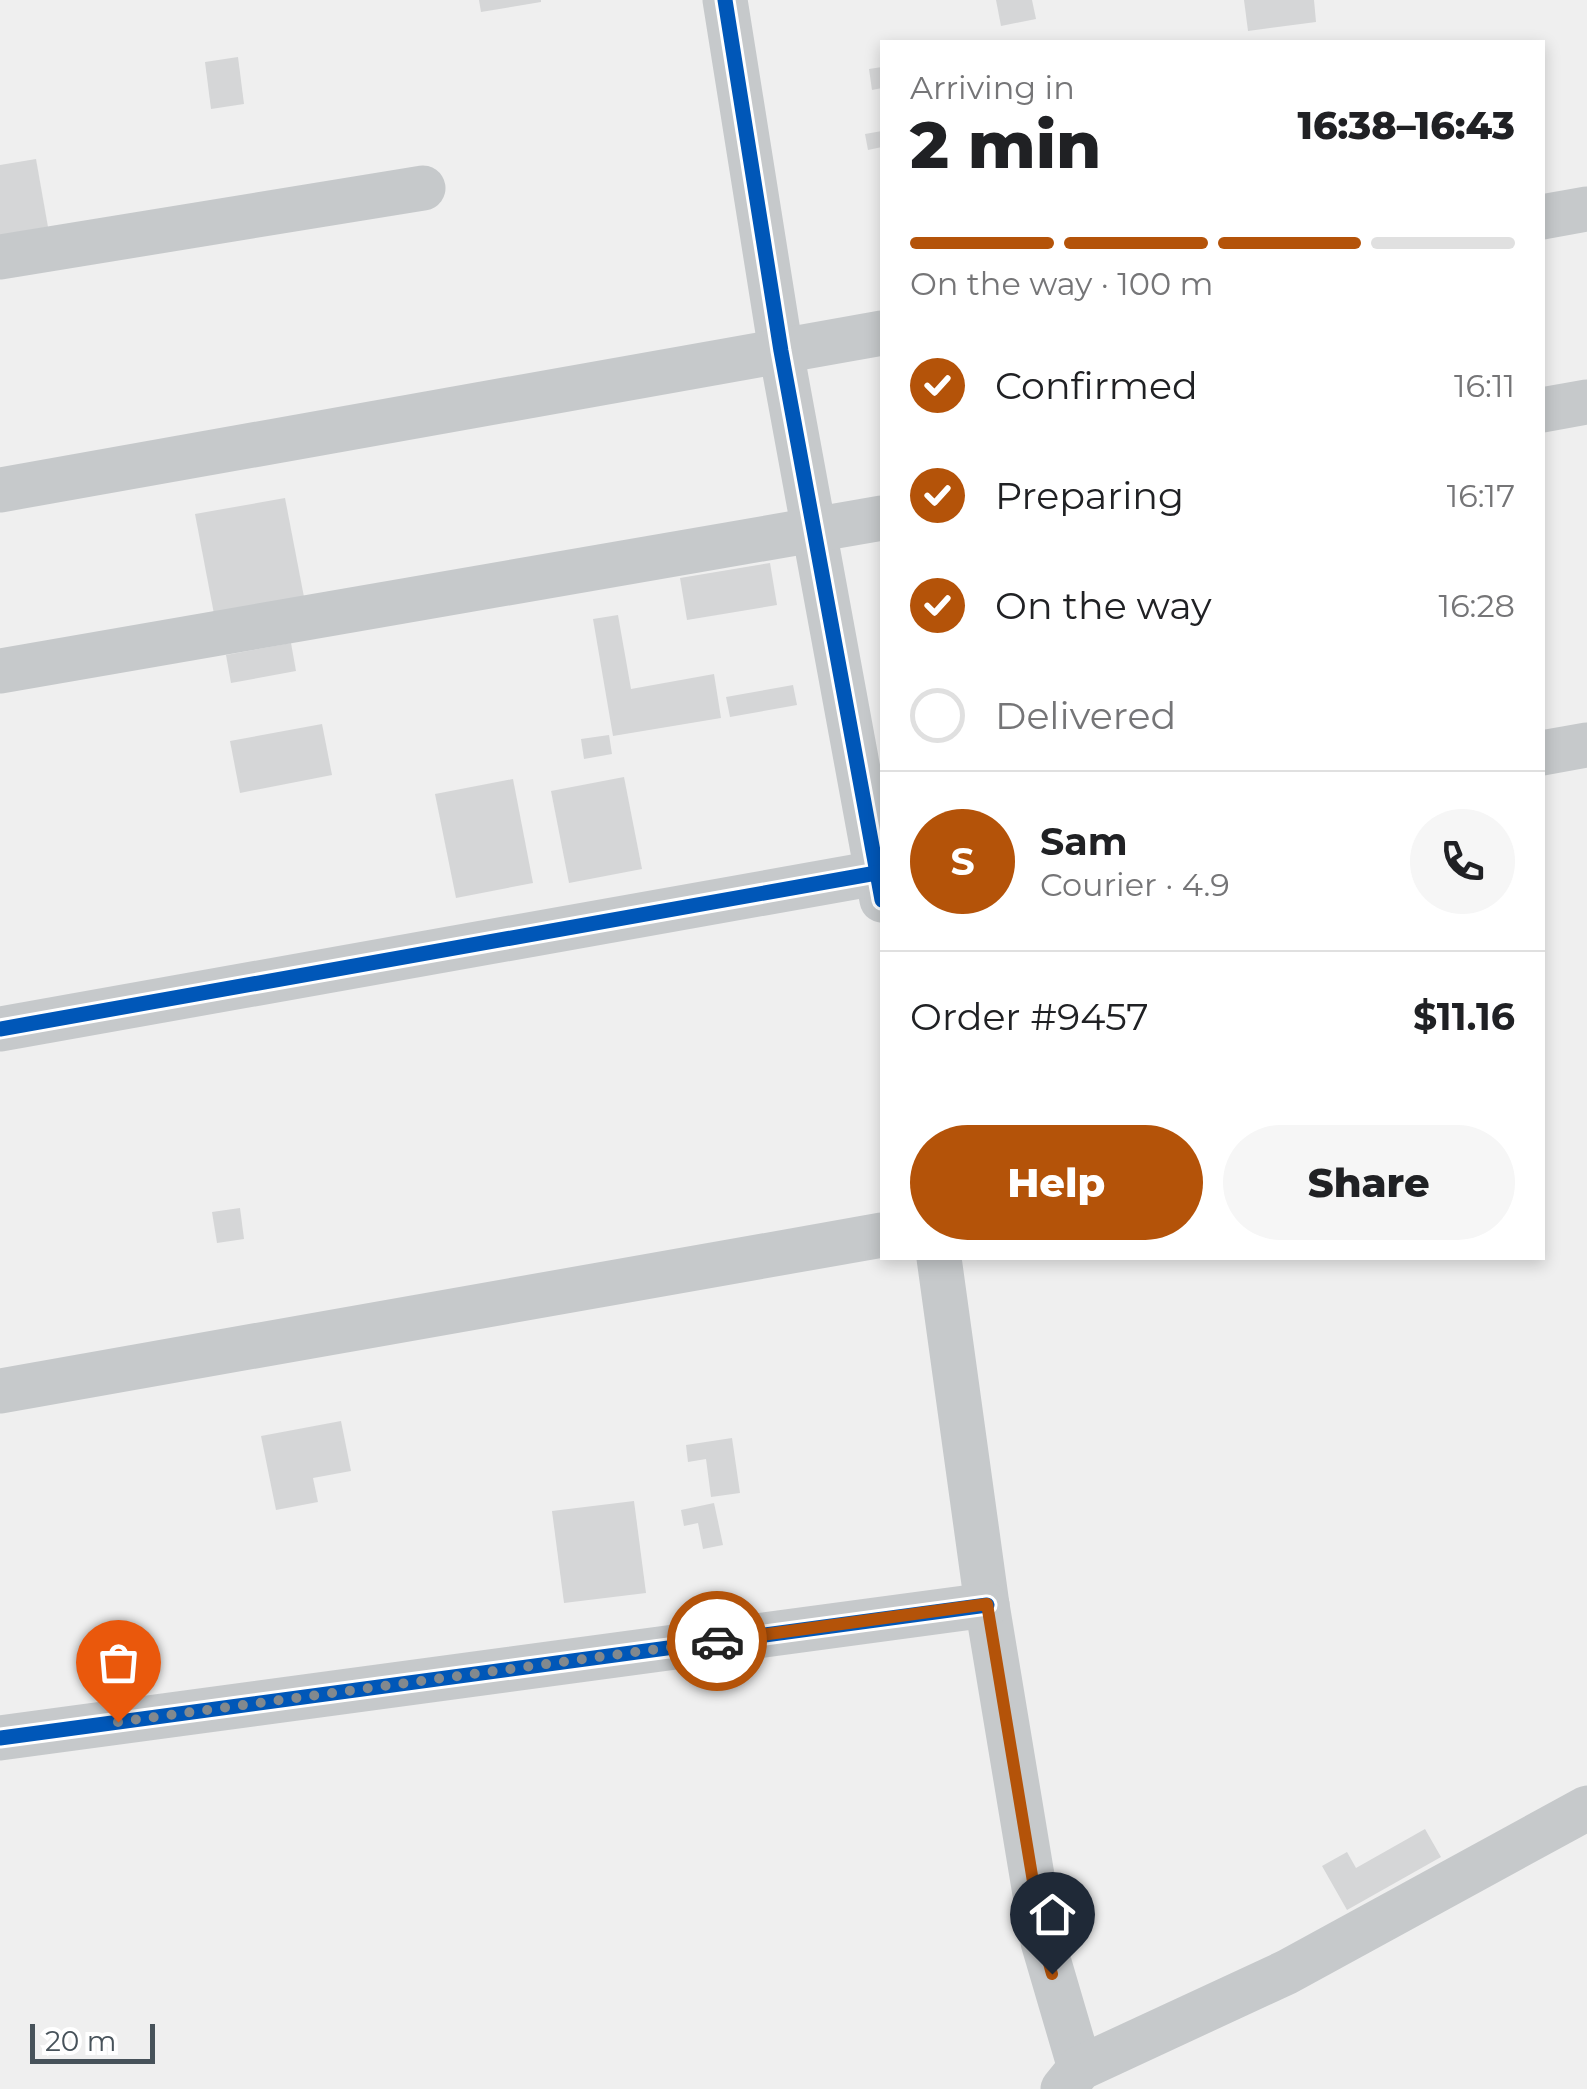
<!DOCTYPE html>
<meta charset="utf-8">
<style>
:root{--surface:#fff;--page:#f6f6f6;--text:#202124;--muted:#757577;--line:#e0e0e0;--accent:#b45309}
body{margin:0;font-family:Montserrat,sans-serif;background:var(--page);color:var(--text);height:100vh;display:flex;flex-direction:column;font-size:38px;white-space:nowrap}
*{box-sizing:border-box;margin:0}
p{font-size:32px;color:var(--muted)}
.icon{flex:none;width:55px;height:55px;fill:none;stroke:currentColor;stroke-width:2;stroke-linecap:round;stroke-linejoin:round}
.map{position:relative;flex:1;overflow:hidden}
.side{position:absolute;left:880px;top:40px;width:665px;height:1220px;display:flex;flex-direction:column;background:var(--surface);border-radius:0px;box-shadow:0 5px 15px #0003}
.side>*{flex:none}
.scale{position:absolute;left:30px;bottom:25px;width:125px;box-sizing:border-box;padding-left:10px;border:5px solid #47525a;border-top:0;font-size:28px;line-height:35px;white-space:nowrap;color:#47525a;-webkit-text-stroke:8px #fff;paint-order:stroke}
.pin{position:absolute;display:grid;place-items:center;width:85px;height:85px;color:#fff;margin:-102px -42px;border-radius:50% 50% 50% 0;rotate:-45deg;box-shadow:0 0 10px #0007}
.pin .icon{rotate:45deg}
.courier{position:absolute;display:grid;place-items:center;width:100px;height:100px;margin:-50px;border:8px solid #b45309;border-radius:50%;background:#fff;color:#222;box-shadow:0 2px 12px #0007}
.overview em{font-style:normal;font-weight:800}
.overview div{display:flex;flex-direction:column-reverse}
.overview{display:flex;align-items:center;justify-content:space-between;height:170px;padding:0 30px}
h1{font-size:65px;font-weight:800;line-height:75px}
.bar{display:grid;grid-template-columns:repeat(4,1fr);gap:15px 10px;align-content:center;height:120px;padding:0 30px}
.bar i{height:12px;border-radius:8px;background:var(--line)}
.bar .on{background:var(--accent)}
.bar p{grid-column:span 4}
.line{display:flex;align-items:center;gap:25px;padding:0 30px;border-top:2px solid var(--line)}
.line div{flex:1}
.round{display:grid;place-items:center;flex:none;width:105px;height:105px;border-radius:52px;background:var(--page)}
ol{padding:0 30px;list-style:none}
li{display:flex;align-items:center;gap:30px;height:110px}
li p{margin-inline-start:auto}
li .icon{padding:10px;border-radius:50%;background:var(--accent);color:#fff;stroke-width:4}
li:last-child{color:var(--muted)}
li i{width:55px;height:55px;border:5px solid var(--line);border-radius:50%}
.primary-button{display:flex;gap:20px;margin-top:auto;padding:20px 30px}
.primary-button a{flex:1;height:115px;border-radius:60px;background:var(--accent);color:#fff;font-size:40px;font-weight:800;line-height:115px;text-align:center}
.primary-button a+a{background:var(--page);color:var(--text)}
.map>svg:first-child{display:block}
.building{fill:#d5d6d7}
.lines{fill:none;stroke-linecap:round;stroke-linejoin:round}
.street{stroke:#c6c9cb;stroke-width:45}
.cycleway-casing{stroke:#fff;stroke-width:21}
.cycleway{stroke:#0057b8;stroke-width:15}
.done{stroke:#82898e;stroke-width:10;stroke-dasharray:0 18}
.route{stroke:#b45309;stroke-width:12}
</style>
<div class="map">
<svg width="1587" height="2089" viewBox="0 0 1587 2089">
<rect width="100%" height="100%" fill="#efefef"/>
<g class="building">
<path d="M479 0H541V2L481 12Z"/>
<path d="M996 0H1032L1036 19 1001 26Z"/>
<path d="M1244 0H1314L1316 22 1248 31Z"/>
<path d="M238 57 244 104 211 109 205 62Z"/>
<path d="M882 67V88L872 90 869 69Z"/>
<path d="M882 131V147L868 150 865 134Z"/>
<path d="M36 159 48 227 0 235V165Z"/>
<path d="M285 498 304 597 214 614 195 514Z"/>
<path d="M770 563 777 605 687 620 680 578Z"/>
<path d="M618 615 631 689 714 674 721 718 613 736 593 619Z"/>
<path d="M291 643 296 671 231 683 226 655Z"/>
<path d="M793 685 797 705 730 717 726 697Z"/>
<path d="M322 724 332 775 240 793 230 741Z"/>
<path d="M609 735 612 754 584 759 581 739Z"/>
<path d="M624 777 642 869 569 883 551 791Z"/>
<path d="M513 779 533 883 456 898 435 794Z"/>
<path d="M240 1208 244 1239 217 1243 212 1212Z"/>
<path d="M341 1421 351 1471 313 1478 318 1502 276 1510 261 1436Z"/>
<path d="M732 1438 740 1493 711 1497 706 1459 688 1462 686 1445Z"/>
<path d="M634 1501 646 1593 564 1603 552 1511Z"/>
<path d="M714 1503 723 1545 703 1549 698 1523 684 1526 681 1510Z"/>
<path d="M1425 1829 1441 1857 1347 1910 1322 1866 1347 1852 1356 1868Z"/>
</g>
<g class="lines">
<g class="street">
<path d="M725 0 781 351 882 900"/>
<path d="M1542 217 1587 209"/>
<path d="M0 257 423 188"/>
<path d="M1542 410 1587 402"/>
<path d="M0 490 882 333"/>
<path d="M0 671 882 518"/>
<path d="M1542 753 1587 745"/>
<path d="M0 1029 882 872"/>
<path d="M939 1258 987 1605 1043 1942 1080 2068"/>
<path d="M0 1391 882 1235"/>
<path d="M0 1738 987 1605"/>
<path d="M1063 2089 1080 2068 1287 1972 1587 1808"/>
</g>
<defs>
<g id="cycleway">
<path d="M725 0 781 351 882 900"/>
<path d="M0 1029 882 872"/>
<path d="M0 1738 987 1605"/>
</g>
</defs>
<use href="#cycleway" class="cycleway-casing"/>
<use href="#cycleway" class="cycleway"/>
</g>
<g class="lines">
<path class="done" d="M118 1722 717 1641"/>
<path class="route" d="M717 1641 987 1604 1043 1942 1052 1974"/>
</g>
</svg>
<div class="scale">20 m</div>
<div class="pin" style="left:118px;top:1722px;background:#ea580c"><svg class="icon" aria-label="bag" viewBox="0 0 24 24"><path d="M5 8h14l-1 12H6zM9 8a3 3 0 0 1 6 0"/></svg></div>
<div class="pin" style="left:1052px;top:1974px;background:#1f2937"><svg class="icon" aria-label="home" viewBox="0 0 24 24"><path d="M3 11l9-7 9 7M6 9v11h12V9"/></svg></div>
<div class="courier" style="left:717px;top:1641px"><svg class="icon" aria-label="car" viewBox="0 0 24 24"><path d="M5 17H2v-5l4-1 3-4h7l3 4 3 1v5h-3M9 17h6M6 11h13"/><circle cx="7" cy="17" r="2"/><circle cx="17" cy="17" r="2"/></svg></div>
<section class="side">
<div class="overview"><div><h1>2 min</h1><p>Arriving in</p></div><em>16:38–16:43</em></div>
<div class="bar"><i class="on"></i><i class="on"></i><i class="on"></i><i></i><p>On the way · 100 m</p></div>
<ol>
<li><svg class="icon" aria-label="check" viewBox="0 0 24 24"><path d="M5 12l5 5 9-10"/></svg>Confirmed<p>16:11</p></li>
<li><svg class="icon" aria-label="check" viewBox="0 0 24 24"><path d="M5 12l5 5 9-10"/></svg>Preparing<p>16:17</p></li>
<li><svg class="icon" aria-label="check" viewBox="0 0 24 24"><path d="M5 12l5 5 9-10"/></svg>On the way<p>16:28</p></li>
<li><i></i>Delivered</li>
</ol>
<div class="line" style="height:180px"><b class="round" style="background:var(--accent);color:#fff">S</b><div><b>Sam</b><p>Courier · 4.9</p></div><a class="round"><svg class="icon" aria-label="phone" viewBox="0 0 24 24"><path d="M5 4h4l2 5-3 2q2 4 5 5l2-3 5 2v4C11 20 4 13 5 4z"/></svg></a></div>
<div class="line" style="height:130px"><div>Order #9457</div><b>$11.16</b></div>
<div class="primary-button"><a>Help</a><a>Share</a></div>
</section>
</div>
